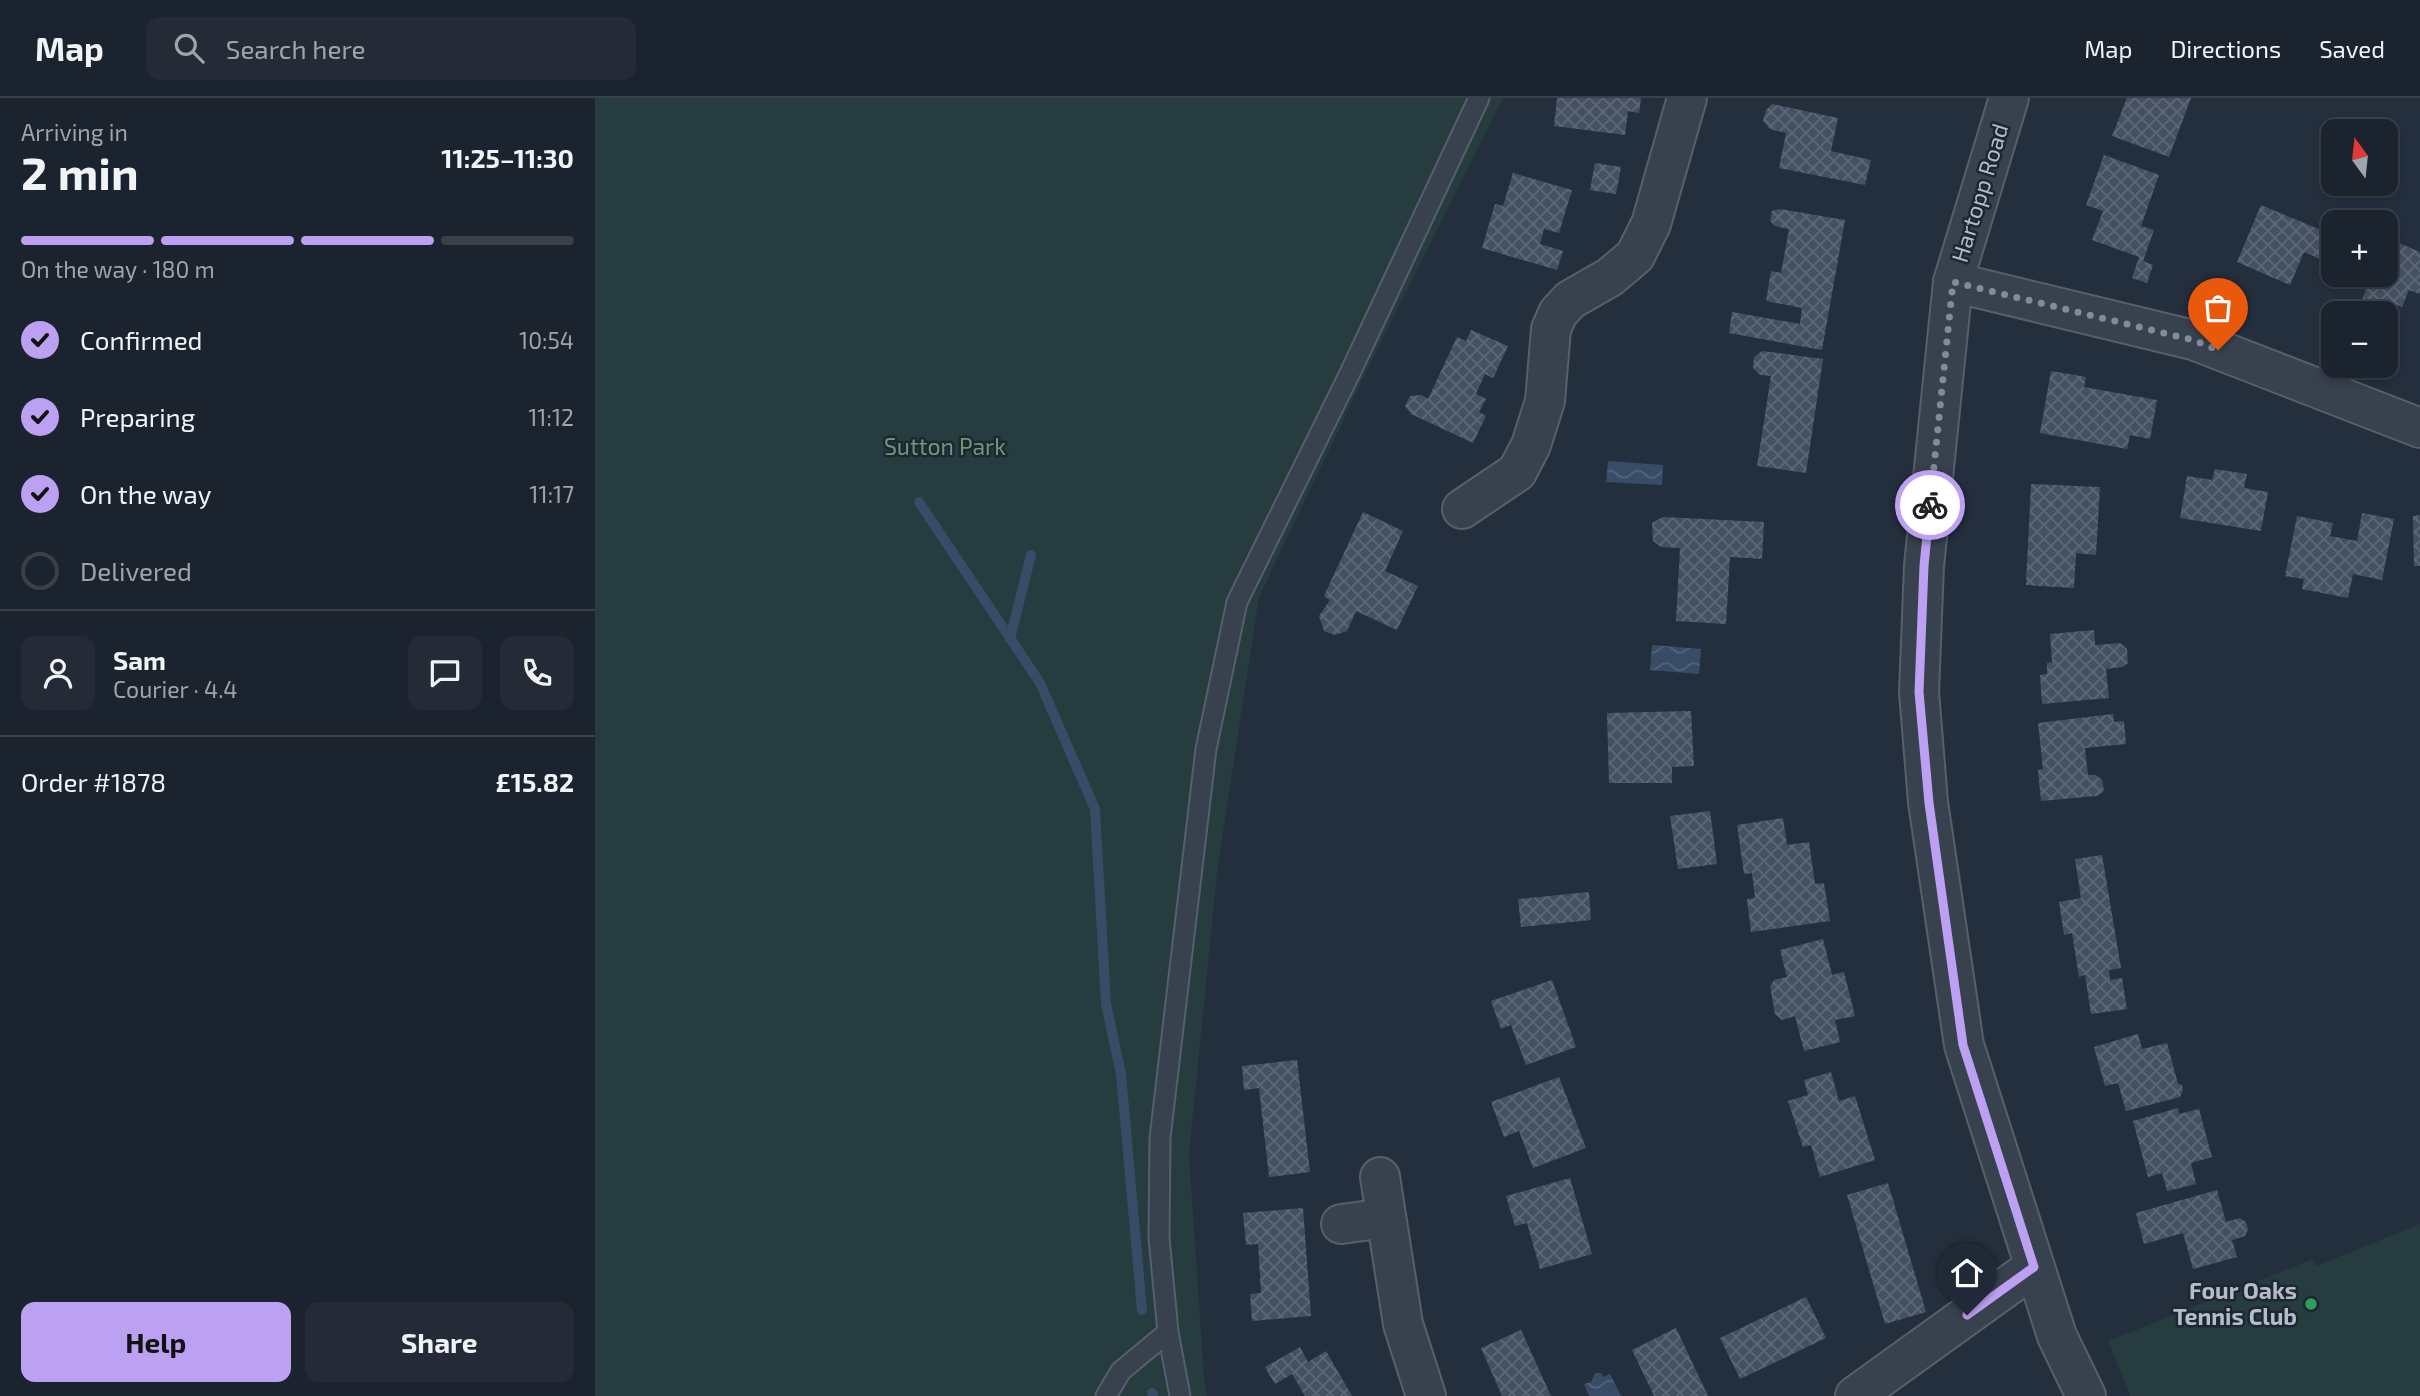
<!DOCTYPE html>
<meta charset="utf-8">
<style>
:root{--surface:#1b232e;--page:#242b36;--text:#f1f3f6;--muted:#a0a4aa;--line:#39404a;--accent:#bca0f2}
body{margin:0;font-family:"Exo 2",sans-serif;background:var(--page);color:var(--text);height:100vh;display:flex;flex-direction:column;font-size:26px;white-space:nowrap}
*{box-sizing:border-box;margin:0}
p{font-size:23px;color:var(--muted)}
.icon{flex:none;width:38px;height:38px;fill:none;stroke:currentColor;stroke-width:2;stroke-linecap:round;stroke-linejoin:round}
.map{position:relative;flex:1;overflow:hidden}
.drawer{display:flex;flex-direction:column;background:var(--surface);width:595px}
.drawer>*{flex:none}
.needle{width:46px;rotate:345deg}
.fabs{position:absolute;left:1726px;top:21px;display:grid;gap:14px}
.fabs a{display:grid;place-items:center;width:77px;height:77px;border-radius:14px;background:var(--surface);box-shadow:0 4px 10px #0003,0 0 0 2px var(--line);font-size:35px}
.pin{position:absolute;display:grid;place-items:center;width:60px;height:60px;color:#fff;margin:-72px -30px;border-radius:50% 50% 50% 0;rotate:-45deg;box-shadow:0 0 7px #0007}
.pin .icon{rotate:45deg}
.courier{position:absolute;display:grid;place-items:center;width:70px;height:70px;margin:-35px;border:5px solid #bca0f2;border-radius:50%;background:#fff;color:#222;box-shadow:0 2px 9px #0007}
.overview em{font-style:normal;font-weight:700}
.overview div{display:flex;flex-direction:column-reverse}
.overview{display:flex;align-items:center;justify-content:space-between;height:119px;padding:0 21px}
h1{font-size:46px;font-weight:700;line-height:52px}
.bar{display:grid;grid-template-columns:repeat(4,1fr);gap:10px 7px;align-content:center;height:84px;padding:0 21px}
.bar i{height:9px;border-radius:5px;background:var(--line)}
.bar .active{background:var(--accent)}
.bar p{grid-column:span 4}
.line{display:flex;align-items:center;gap:18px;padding:0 21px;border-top:2px solid var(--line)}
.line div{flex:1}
.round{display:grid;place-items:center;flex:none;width:74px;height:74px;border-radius:14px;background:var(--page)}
ol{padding:0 21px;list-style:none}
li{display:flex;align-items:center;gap:21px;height:77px}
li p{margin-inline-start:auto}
li .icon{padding:7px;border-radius:50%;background:var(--accent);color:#111;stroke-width:4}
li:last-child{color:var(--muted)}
li i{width:38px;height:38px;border:4px solid var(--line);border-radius:50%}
.primary-button{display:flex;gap:14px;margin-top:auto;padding:14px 21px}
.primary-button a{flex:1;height:80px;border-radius:14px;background:var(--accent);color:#111;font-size:28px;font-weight:700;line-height:80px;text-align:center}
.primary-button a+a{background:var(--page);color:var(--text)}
header{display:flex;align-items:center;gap:42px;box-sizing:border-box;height:98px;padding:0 35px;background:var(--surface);border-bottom:2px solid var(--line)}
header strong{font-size:33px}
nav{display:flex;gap:38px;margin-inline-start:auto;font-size:24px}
.search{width:490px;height:63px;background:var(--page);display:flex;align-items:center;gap:18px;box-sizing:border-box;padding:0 24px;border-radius:14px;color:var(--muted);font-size:26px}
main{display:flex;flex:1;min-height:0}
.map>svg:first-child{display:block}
.park{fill:#263c3f}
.water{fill:url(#water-waves)}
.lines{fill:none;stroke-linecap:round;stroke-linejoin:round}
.stream{stroke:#394c67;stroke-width:10}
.building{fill:url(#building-cross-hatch)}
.lane-casing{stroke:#565f6c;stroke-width:23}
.street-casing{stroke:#565f6c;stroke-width:42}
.lane{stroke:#38414e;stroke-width:19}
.street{stroke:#38414e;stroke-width:38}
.done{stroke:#828b98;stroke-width:7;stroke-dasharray:0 12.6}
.route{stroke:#bca0f2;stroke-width:9}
.leisure-dot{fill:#2e9e5b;stroke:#1d2633;stroke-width:2.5}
.labels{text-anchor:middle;stroke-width:5;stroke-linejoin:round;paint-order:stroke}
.street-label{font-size:23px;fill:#b4bcc9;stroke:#1d2633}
.park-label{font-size:23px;fill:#6b9a76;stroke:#1d2633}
.poi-label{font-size:23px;font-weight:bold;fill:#b4bcc9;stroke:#1d2633;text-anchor:end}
</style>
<header>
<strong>Map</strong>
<div class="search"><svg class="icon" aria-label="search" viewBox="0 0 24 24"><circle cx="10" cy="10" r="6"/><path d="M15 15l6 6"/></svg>Search here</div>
<nav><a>Map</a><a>Directions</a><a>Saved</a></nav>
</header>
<main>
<section class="drawer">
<div class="overview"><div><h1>2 min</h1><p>Arriving in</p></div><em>11:25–11:30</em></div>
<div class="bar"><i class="active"></i><i class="active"></i><i class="active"></i><i></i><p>On the way · 180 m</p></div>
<ol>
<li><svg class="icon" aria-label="check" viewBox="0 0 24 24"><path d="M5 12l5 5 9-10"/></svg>Confirmed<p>10:54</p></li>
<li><svg class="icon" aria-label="check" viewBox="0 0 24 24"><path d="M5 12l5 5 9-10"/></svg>Preparing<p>11:12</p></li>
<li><svg class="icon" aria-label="check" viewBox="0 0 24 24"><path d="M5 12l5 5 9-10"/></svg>On the way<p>11:17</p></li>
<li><i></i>Delivered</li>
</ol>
<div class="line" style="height:126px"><a class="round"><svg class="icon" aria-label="person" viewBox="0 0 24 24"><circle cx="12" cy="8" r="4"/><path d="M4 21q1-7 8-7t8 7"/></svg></a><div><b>Sam</b><p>Courier · 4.4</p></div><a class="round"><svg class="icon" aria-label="chat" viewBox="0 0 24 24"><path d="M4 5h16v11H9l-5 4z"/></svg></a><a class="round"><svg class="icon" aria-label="phone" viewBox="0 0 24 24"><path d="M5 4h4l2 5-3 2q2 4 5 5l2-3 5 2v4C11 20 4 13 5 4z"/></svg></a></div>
<div class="line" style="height:91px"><div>Order #1878</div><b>£15.82</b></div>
<div class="primary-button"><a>Help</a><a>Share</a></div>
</section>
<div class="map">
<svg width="1825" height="1298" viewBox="0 0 1825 1298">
<defs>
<pattern id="water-waves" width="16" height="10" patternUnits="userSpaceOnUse" patternTransform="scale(1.75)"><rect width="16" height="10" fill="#394c67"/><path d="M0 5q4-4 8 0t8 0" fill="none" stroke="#53647b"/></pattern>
<pattern id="building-cross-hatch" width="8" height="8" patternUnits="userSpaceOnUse" patternTransform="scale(1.75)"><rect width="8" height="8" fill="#455162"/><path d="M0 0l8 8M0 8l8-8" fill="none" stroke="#5d6877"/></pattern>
</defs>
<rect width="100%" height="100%" fill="#242f3e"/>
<g class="park">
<path d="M0 0H908L777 262 664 499 622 774 594 1056 609 1279 612 1298H0Z"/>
<path d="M1825 1126V1298H1535L1513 1243 1718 1161 1721 1168Z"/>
</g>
<g class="water">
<path d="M1013 363 1068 367 1067 387 1011 384Z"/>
<path d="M1057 547 1106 551 1104 576 1055 572Z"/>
<path d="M1000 1275H1006L1008 1279 1015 1276 1026 1298H994L989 1286 996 1284Z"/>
</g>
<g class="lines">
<g class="stream">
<path d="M324 404 445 585 500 711 511 906 526 976 547 1212"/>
<path d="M415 541 436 457"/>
<path d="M557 1295 558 1298"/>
</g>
</g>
<g class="building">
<path d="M962 0H1046L1044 15 1033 13 1030 37 959 28Z"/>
<path d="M1532 0H1596L1574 59 1517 38Z"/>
<path d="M1177 6 1243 20 1236 53 1276 62 1270 87 1184 70 1191 35 1175 31 1168 23 1171 12Z"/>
<path d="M1509 57 1564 77 1546 128 1559 132 1548 163 1558 167 1552 185 1537 180 1544 159 1497 142 1508 113 1491 107Z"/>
<path d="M1000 65 1026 69 1021 96 995 92Z"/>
<path d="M918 75 977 92 964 135 949 131 945 146 968 153 962 172 887 150 900 106 908 108Z"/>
<path d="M1666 107 1738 137V167L1709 154 1695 187 1642 164Z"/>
<path d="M1185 111 1250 122 1227 252 1134 235 1137 214 1205 226 1207 210 1171 203 1176 173 1186 175 1194 131 1180 128 1175 123 1177 113Z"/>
<path d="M1790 139 1825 154V196L1814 192 1807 209 1790 202 1785 212 1766 204 1771 192 1762 188 1767 177H1790Z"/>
<path d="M876 232 913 248 898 280 890 276 881 296 891 301 884 314 891 318 878 345 816 316 810 308 815 298 826 297 833 301 862 239 871 243Z"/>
<path d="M1167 253 1228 261 1211 375 1162 368 1176 278 1165 277 1158 270 1159 259Z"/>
<path d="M1456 273 1491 279 1489 289 1562 302 1555 341 1535 337 1532 351 1445 335Z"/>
<path d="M1620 371 1652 376 1649 390 1673 394 1666 433 1585 420 1592 378 1617 382Z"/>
<path d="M1436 386 1505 389 1501 457 1481 455 1479 490 1431 487Z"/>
<path d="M768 414 808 433 790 473 823 488 802 532 761 513 752 533 740 537 729 533 724 518 735 502 729 498Z"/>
<path d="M1767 415 1799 421 1787 482 1758 476 1753 500 1707 491 1709 481 1690 478 1702 418 1738 425 1735 438 1762 443Z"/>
<path d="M1825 417V468H1819L1818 418Z"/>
<path d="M1068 419 1169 424 1167 461 1135 459 1131 526 1081 523 1085 450 1066 449 1058 443 1057 425Z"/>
<path d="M1499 532 1500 547 1525 545 1532 551 1533 565 1528 569 1511 571 1514 600 1447 606 1445 577 1452 576V565L1457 564 1455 536Z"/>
<path d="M1096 613 1099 668 1077 669V685H1014L1012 615Z"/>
<path d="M1518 616 1519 624 1529 623 1531 646 1490 650 1493 677H1501L1507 682 1509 693 1502 698 1446 703 1443 672 1448 671 1443 625Z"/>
<path d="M1115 713 1122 766 1083 771 1075 718Z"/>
<path d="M1188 720 1192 747 1214 744 1220 786 1229 785 1235 823 1156 834 1152 801 1160 800 1157 775 1149 776 1142 727Z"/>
<path d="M1507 757 1526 870 1514 872 1515 882 1527 880 1532 911 1496 916 1490 877 1484 879 1477 835 1469 837 1464 804 1486 800 1480 761Z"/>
<path d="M994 794 996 822 926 829 923 801Z"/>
<path d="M1228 841 1237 877 1249 874 1260 918 1240 922 1245 944 1209 953 1200 918 1187 922 1180 916 1175 888 1179 882 1192 879 1185 852Z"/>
<path d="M957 882 981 949 931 967 916 927 906 931 896 903Z"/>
<path d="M1543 936 1547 951 1572 945 1583 986 1587 987 1588 992 1585 999 1531 1013 1523 985 1510 988 1499 949Z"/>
<path d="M702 962 715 1074 674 1079 664 990 649 992 647 968Z"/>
<path d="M1236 974 1244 1003 1260 998 1280 1062 1225 1079 1216 1047 1208 1049 1193 1003 1213 997 1209 982Z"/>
<path d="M964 979 991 1050 938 1070 924 1033 909 1039 896 1004Z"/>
<path d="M1583 1010 1584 1016 1604 1011 1617 1059 1596 1065 1601 1086 1572 1093 1567 1075 1553 1079 1538 1023Z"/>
<path d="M975 1080 997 1156 945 1171 932 1125 920 1128 911 1098Z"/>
<path d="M1293 1085 1331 1214 1290 1226 1252 1097Z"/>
<path d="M1622 1092 1631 1124 1645 1120 1651 1124 1653 1131 1650 1138 1637 1142 1642 1159 1598 1171 1588 1135 1549 1146 1541 1115Z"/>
<path d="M708 1110 716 1218 657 1223 655 1196 666 1195 663 1146 651 1147 648 1115Z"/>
<path d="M1211 1199 1231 1240 1145 1281 1125 1240Z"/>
<path d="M1081 1230 1113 1298H1059L1037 1252Z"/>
<path d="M926 1232 956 1298H907L886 1250Z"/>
<path d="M705 1249 713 1264 731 1253 757 1298H710L697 1276 680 1286 670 1269Z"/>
</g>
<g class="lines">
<defs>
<g id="lane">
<path d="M511 1298 526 1273 573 1234"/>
<path d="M585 1298 573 1234 564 1140 565 1040 611 651 642 504 755 275 884 0"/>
</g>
<g id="street">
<path d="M1414 0 1358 184 1329 468 1324 594 1333 704 1369 947 1462 1238 1491 1298"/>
<path d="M1358 184 1598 242 1825 330"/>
<path d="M867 411 922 374 936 347 950 303 956 231 963 215 975 202 1015 179 1040 158 1056 126 1092 0"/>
<path d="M785 1079 808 1226 831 1298"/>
<path d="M746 1126 791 1120"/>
<path d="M1260 1298 1439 1169"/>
</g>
</defs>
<use href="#lane" class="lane-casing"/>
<use href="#street" class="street-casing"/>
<use href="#lane" class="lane"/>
<use href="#street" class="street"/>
</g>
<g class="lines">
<path class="done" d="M1335 407 1358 184 1598 242 1623 252"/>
<path class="route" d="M1335 407 1329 468 1324 594 1334 705 1368 947 1439 1169 1372 1217"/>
</g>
<circle class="leisure-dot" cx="1716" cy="1206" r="7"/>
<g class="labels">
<g class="street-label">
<text transform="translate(1385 95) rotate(-73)" y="8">Hartopp Road</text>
</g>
<g class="park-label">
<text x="350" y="357">Sutton Park</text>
</g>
<g class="poi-label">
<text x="1702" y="1201">Four Oaks<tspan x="1702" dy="26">Tennis Club</tspan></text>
</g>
</g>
</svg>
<div class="fabs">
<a><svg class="needle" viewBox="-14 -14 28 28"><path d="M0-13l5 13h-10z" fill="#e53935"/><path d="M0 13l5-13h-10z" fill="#a0a4aa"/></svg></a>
<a>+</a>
<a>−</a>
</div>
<div class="pin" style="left:1623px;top:252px;background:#ea580c"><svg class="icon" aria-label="bag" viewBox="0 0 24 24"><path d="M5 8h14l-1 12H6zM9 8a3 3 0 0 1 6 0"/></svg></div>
<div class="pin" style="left:1372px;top:1217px;background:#1f2937"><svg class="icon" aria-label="home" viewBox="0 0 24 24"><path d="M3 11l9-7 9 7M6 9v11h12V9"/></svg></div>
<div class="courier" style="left:1335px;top:407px"><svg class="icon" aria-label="bike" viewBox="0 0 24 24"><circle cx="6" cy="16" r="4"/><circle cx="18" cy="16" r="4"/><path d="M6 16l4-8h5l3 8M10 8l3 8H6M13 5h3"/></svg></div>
</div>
</main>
